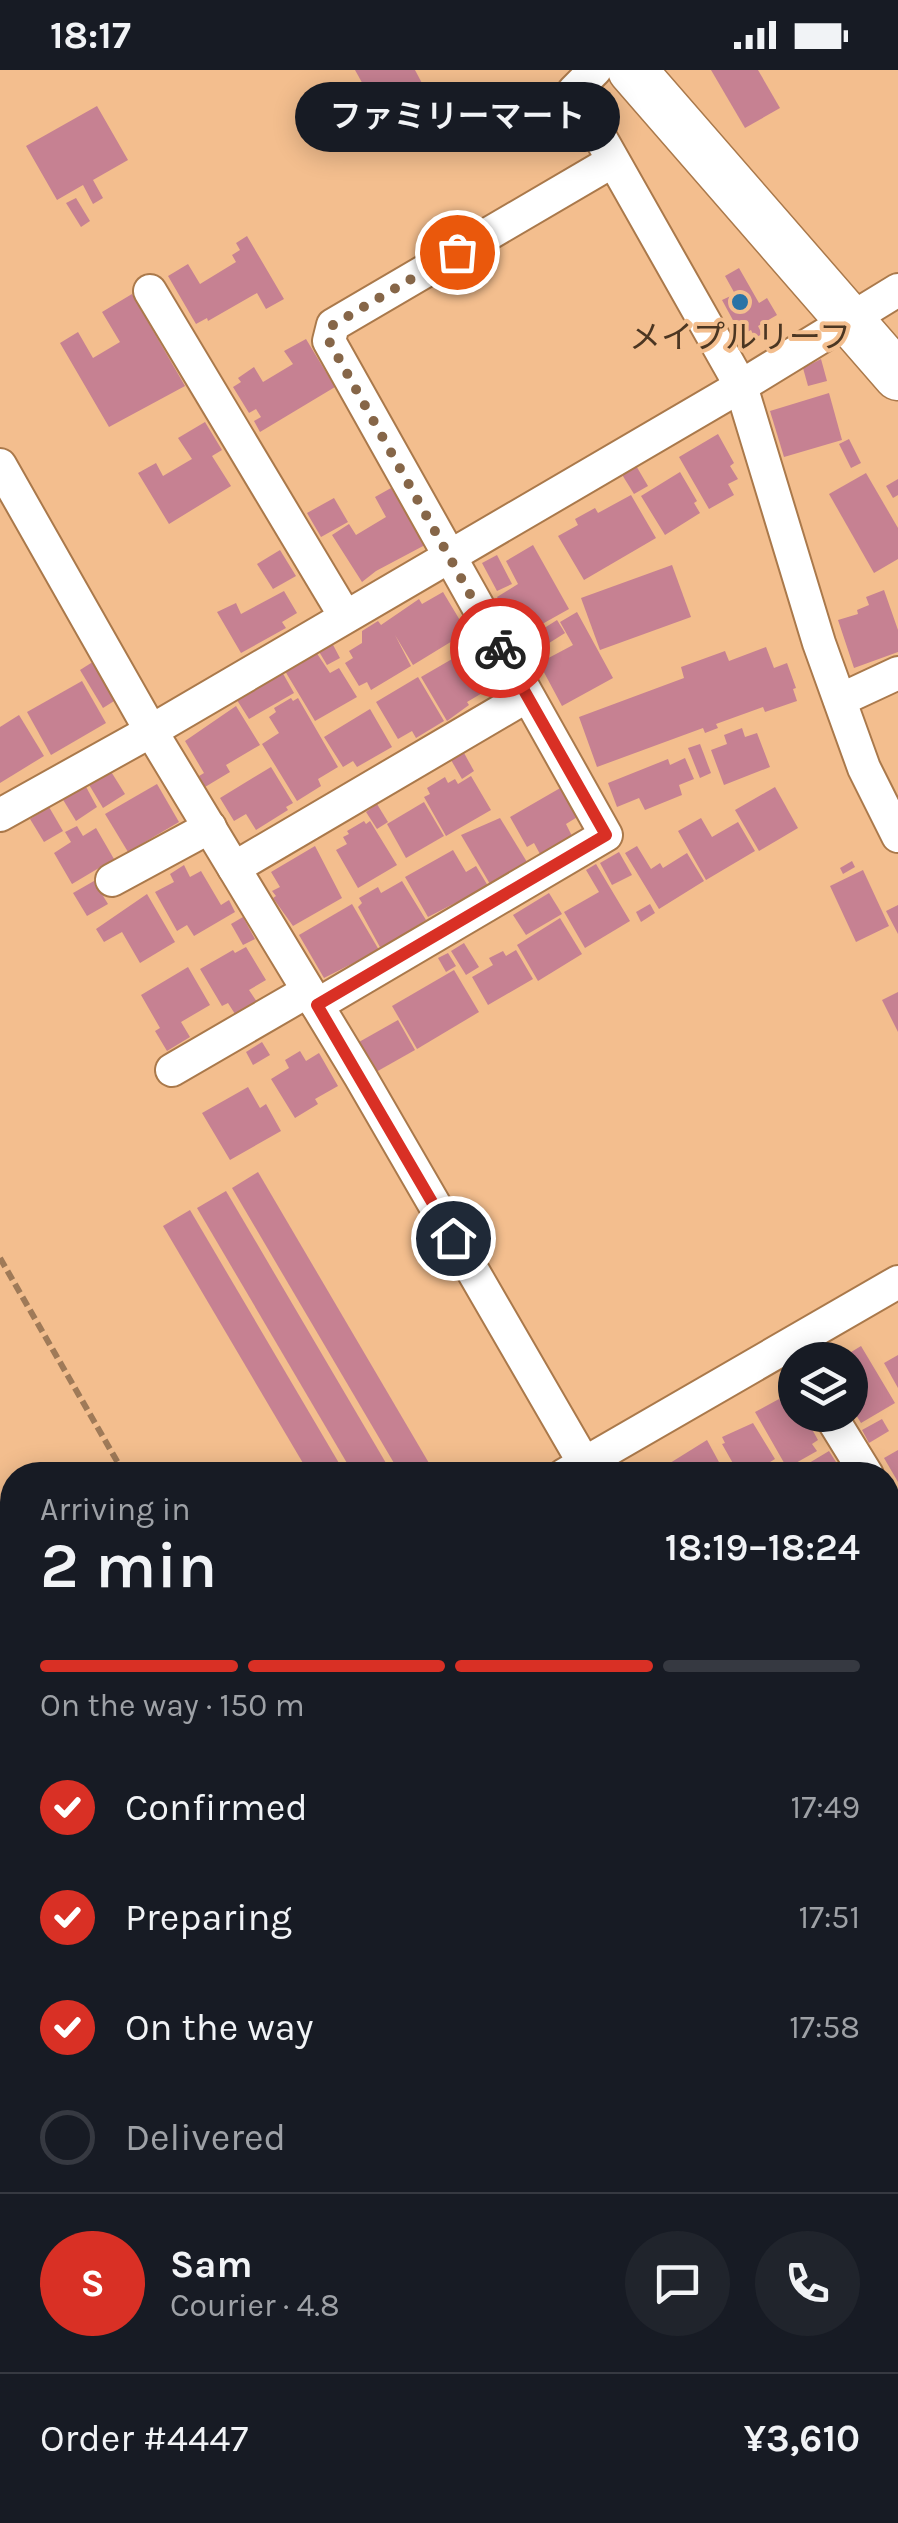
<!DOCTYPE html>
<meta charset="utf-8">
<style>
:root{--surface:#171b24;--page:#20242c;--text:#f1f3f6;--muted:#9ea1a6;--line:#363941;--accent:#d93025}
body{margin:0;font-family:Karla,"Noto Sans JP",sans-serif;background:var(--page);color:var(--text);height:100vh;display:flex;flex-direction:column;font-size:38px;white-space:nowrap}
*{box-sizing:border-box;margin:0}
p{font-size:32px;color:var(--muted)}
.icon{flex:none;width:55px;height:55px;fill:none;stroke:currentColor;stroke-width:2;stroke-linecap:round;stroke-linejoin:round}
.map{position:relative;flex:1;overflow:hidden}
.side{position:absolute;left:0px;top:1392px;width:900px;height:1062px;display:flex;flex-direction:column;background:var(--surface);border-radius:40px 40px 0 0;box-shadow:0 5px 25px #0003}
.side>*{flex:none}
.buttons{position:absolute;left:778px;top:1272px;display:grid;gap:20px}
.buttons a{display:grid;place-items:center;width:90px;height:90px;border-radius:50%;background:var(--surface);box-shadow:0 5px 25px #0003;font-size:50px}
.pin{position:absolute;display:grid;place-items:center;width:85px;height:85px;color:#fff;margin:-42px;border:5px solid #fff;border-radius:50%;box-shadow:0 2px 10px #0007}
.courier{position:absolute;display:grid;place-items:center;width:100px;height:100px;margin:-50px;border:8px solid #d93025;border-radius:50%;background:#fff;color:#222;box-shadow:0 2px 12px #0007}
.bubble{position:absolute;height:70px;border-radius:35px;background:var(--surface);box-shadow:0 5px 25px #0003;font-size:32px;font-weight:600;line-height:70px;text-align:center}
.head em{font-style:normal;font-weight:600}
.head div{display:flex;flex-direction:column-reverse}
.head{display:flex;align-items:center;justify-content:space-between;height:170px;padding:0 40px}
h1{font-size:65px;font-weight:600;line-height:75px}
.bar{display:grid;grid-template-columns:repeat(4,1fr);gap:15px 10px;align-content:center;height:120px;padding:0 40px}
.bar i{height:12px;border-radius:8px;background:var(--line)}
.bar .active{background:var(--accent)}
.bar p{grid-column:span 4}
.line{display:flex;align-items:center;gap:25px;padding:0 40px;border-top:2px solid var(--line)}
.line div{flex:1}
.round{display:grid;place-items:center;flex:none;width:105px;height:105px;border-radius:52px;background:var(--page)}
ol{padding:0 40px;list-style:none}
li{display:flex;align-items:center;gap:30px;height:110px}
li p{margin-inline-start:auto}
li .icon{padding:10px;border-radius:50%;background:var(--accent);color:#fff;stroke-width:4}
li:last-child{color:var(--muted)}
li i{width:55px;height:55px;border:5px solid var(--line);border-radius:50%}
.status{display:flex;justify-content:space-between;align-items:center;height:70px;padding:0 50px;background:var(--surface);direction:ltr}
.status svg{height:28px;fill:currentColor}
.map>svg:first-child{display:block}
.green{fill:#a6c071}
.building{fill:#c68192}
.lines{fill:none;stroke-linecap:round;stroke-linejoin:round}
.street-casing{stroke:#aa794b;stroke-width:36}
.secondary-casing{stroke:#aa794b;stroke-width:51}
.path{stroke:#9f7a58;stroke-width:6;stroke-dasharray:10 5;stroke-linecap:butt}
.street{stroke:#fff;stroke-width:32}
.secondary{stroke:#fff;stroke-width:48}
.done{stroke:#866648;stroke-width:10;stroke-dasharray:0 18}
.route{stroke:#d93025;stroke-width:12}
.poi-dot{fill:#2a73a6;stroke:#f3be8e;stroke-width:4}
.labels{text-anchor:middle;stroke-width:8;stroke-linejoin:round;paint-order:stroke}
.poi-label{font-size:32px;fill:#4b3622;stroke:#f3be8e}
</style>
<div class="status"><b>18:17</b><svg viewBox="0 0 49 12"><path d="M0 12V9h3v3zM5 12V6h3v6zM10 12V3h3v9zM15 12V0h3v12zM26 1h20v11H26zM47 4h2v5h-2z"/></svg></div>
<div class="map">
<svg width="898" height="2453" viewBox="0 0 898 2453">
<rect width="100%" height="100%" fill="#f3be8e"/>
<path class="green" d="M250 2443H379L386 2453H256Z"/>
<g class="building">
<path d="M355 0H415L424 17 379 43Z"/>
<path d="M711 0H758L780 38 745 58Z"/>
<path d="M97 36 128 90 93 110 103 128 93 134 83 115 57 130 26 76Z"/>
<path d="M76 128 90 151 81 157 66 133Z"/>
<path d="M247 166 284 229 266 239 257 223 208 251 207 248 196 254 168 206 188 194 200 214 236 192 232 185 240 180 236 173Z"/>
<path d="M739 198 759 233 767 228 777 245 758 256 762 264 755 268 751 260 741 265 722 230 735 224 725 206Z"/>
<path d="M132 224 185 316 109 357 60 273 78 262 93 288 120 272 102 242Z"/>
<path d="M306 269 335 317 260 362 254 351 261 347 256 339 249 343 233 317 241 312 238 308 254 297 263 312 293 294 284 281Z"/>
<path d="M821 289 827 311 808 316 803 298Z"/>
<path d="M829 323 842 370 784 387 770 341Z"/>
<path d="M205 352 222 380 212 386 231 416 169 454 138 403 156 393 163 406 192 389 178 368Z"/>
<path d="M718 364 734 393 730 396 738 409 728 414 734 425 709 439 679 387Z"/>
<path d="M849 369 861 393 851 398 839 374Z"/>
<path d="M635 394 648 416 634 424 621 403Z"/>
<path d="M680 402 697 431 694 433 700 443 665 465 641 426Z"/>
<path d="M866 403 898 458V489L874 503 829 424Z"/>
<path d="M898 409V425L893 428 886 416Z"/>
<path d="M391 418 425 475 376 501 362 512 332 465 349 454 356 465 386 447 375 427Z"/>
<path d="M631 425 656 468 584 510 558 466 578 455 575 449 595 438 598 443Z"/>
<path d="M334 428 348 452 321 467 307 443Z"/>
<path d="M533 475 569 539 519 567 497 527 518 514 506 491Z"/>
<path d="M280 480 296 506 273 519 257 494Z"/>
<path d="M497 485 512 514 497 521 482 493Z"/>
<path d="M672 495 691 547 600 580 581 528Z"/>
<path d="M884 520 898 560V582L854 598 838 550 858 544 857 540 869 535 866 527Z"/>
<path d="M284 521 297 543 282 552 286 558 241 583 217 542 236 533 241 544Z"/>
<path d="M443 522 467 562 413 595 395 565 411 596 371 620 367 612 359 616 345 593 353 588 349 581 362 573V561L378 551 381 555 419 529 422 534Z"/>
<path d="M577 542 613 608 562 636 539 593 573 575 560 552Z"/>
<path d="M557 550 565 563 538 580 530 567Z"/>
<path d="M332 573 340 588 327 595 318 580Z"/>
<path d="M478 574 501 612 467 632 469 635 447 651 421 607Z"/>
<path d="M766 577 774 598 787 593 796 618 793 619 797 631 765 642 763 637 716 654 718 658 705 663 703 658 597 697 579 647 684 608 681 597 725 581 729 591Z"/>
<path d="M316 582 330 603 339 598 357 627 315 651 285 601Z"/>
<path d="M99 588 122 626 103 638 80 600Z"/>
<path d="M281 600 294 623 249 649 235 627Z"/>
<path d="M418 607 444 651 416 668 412 661 398 669 376 632Z"/>
<path d="M82 611 106 653 51 685 27 642Z"/>
<path d="M291 628 293 631 298 628 338 697 318 709 321 716 297 731 262 674 279 663 269 647 276 642 274 638Z"/>
<path d="M236 636 260 675 226 695 230 702 205 717 199 706 204 703 185 671Z"/>
<path d="M370 639 392 677 357 697 353 691 343 697 324 667Z"/>
<path d="M19 645 44 686 0 713V657Z"/>
<path d="M742 658 745 667 757 663 770 697 724 715 711 680 727 674 724 665Z"/>
<path d="M700 674 711 703 700 708 688 678Z"/>
<path d="M464 683 474 701 462 709 451 690Z"/>
<path d="M685 688 694 709 679 715 682 725 645 740 639 728 617 737 608 713 668 689 670 695Z"/>
<path d="M271 697 293 733 286 737 288 740 256 760 246 744 234 751 220 728Z"/>
<path d="M110 700 125 724 103 738 88 713Z"/>
<path d="M471 706 491 740 446 766 424 727 430 724 427 718 445 707 448 713 455 709 458 714Z"/>
<path d="M157 714 179 752 128 782 105 744Z"/>
<path d="M85 715 97 737 76 751 62 728Z"/>
<path d="M562 717 579 746 566 754 572 766 540 784 534 773 527 777 510 747Z"/>
<path d="M775 717 798 758 759 781 735 740Z"/>
<path d="M424 732 444 766 406 788 387 754Z"/>
<path d="M377 734 388 752 377 759 366 742Z"/>
<path d="M49 737 63 761 44 772 30 749Z"/>
<path d="M500 748 527 792 490 814 461 765Z"/>
<path d="M701 748 712 767 738 752 755 781 706 810 678 761Z"/>
<path d="M364 751 366 754 370 751 397 795 358 818 336 780 347 774 343 767 349 764 347 761Z"/>
<path d="M77 756 83 766 96 758 114 789 72 814 54 783 71 772 65 762Z"/>
<path d="M315 776 342 828 293 856 273 828 276 826 272 821 280 817 271 802Z"/>
<path d="M637 776 651 799 660 793 663 798 687 783 704 811 659 839 625 783Z"/>
<path d="M453 780 466 802 476 796 488 816 428 847 405 807Z"/>
<path d="M619 782 632 805 612 815 600 793Z"/>
<path d="M852 791 855 797 843 804 840 798Z"/>
<path d="M596 794 630 851 585 878 564 842 599 822 586 800Z"/>
<path d="M184 795 190 807 201 801 221 835 229 830 235 842 194 866 187 855 177 861 155 822 174 812 170 804Z"/>
<path d="M863 800 889 856 856 872 830 816Z"/>
<path d="M94 811 108 834 87 846 73 823Z"/>
<path d="M402 811 426 850 381 879 358 837 362 833 359 828 378 817 381 823Z"/>
<path d="M549 823 562 844 526 865 513 845Z"/>
<path d="M147 824 175 872 140 893 122 862 104 872 96 859Z"/>
<path d="M352 834 379 880 324 908 299 865Z"/>
<path d="M650 834 655 843 641 852 636 842Z"/>
<path d="M898 835V864L886 841Z"/>
<path d="M243 847 255 869 243 875 231 854Z"/>
<path d="M560 848 582 884 538 911 517 875Z"/>
<path d="M464 873 479 897 466 905 451 881Z"/>
<path d="M246 877 266 910 249 920 257 932 235 944 228 933 222 936 200 899 233 880 235 883Z"/>
<path d="M516 880 533 909 488 935 472 907 493 895 489 888 503 881 506 886Z"/>
<path d="M448 883 456 896 446 902 438 888Z"/>
<path d="M188 897 210 935 181 952 190 967 167 981 155 961 160 958 141 925Z"/>
<path d="M454 900 479 942 417 979 392 936Z"/>
<path d="M898 922V962L882 930Z"/>
<path d="M398 950 415 980 376 1002 359 972Z"/>
<path d="M262 972 270 985 253 995 246 982Z"/>
<path d="M300 981 306 991 319 983 338 1016 315 1029 318 1034 295 1048 271 1009 289 998 285 990Z"/>
<path d="M248 1017 260 1038 266 1034 281 1061 230 1090 202 1043Z"/>
<path d="M258 1102 436 1405H401L232 1118Z"/>
<path d="M226 1121 393 1405H354L197 1138Z"/>
<path d="M190 1140 346 1405H310L163 1156Z"/>
<path d="M861 1276 895 1333 861 1353 850 1335V1290H838Z"/>
<path d="M898 1285V1318L884 1293Z"/>
<path d="M779 1329 788 1344 795 1339V1345H804L818 1370 812 1374 817 1381 787 1398 755 1342Z"/>
<path d="M882 1349 889 1361 869 1373 862 1360Z"/>
<path d="M753 1353 775 1389 754 1402 751 1397 739 1404 722 1374 725 1373 722 1367Z"/>
<path d="M707 1370 726 1405H665L662 1398Z"/>
<path d="M898 1380V1412L884 1388Z"/>
<path d="M829 1381 836 1392 818 1402 820 1405H809L804 1396Z"/>
<path d="M651 1393 663 1405H636L634 1402Z"/>
<path d="M892 1493 898 1503V1553L895 1555 888 1547V1496Z"/>
<path d="M12 1610V1654L2 1660 0 1633 6 1630 0 1617Z"/>
<path d="M0 1662 12 1683V1700L0 1707Z"/>
<path d="M888 2196 898 2215V2258L888 2264Z"/>
<path d="M894 2378 898 2386V2444L881 2453H804L823 2442H888V2381Z"/>
<path d="M184 2442H232L213 2453H190Z"/>
<path d="M517 2442H541L522 2453Z"/>
<path d="M559 2442H572L578 2453H539Z"/>
<path d="M693 2442H778L781 2448 787 2445 791 2453H755L753 2449 745 2453H699Z"/>
</g>
<g class="lines">
<defs>
<g id="street">
<path d="M595 0 574 21 741 316 819 573 864 698 898 766"/>
<path d="M150 221 345 546"/>
<path d="M0 395 151 661 360 1006 591 1405"/>
<path d="M840 630 898 603"/>
<path d="M0 745 151 661 741 316 898 220"/>
<path d="M234 798 527 626"/>
<path d="M112 810 210 757"/>
<path d="M317 935 606 765 329 271 333 255 613 91"/>
<path d="M172 1000 308 921"/>
<path d="M830 1345 867 1405"/>
<path d="M564 1405 898 1212"/>
<path d="M888 1438 898 1455"/>
<path d="M0 1739 12 1732"/>
<path d="M0 1787 12 1808"/>
<path d="M888 1920 898 1939"/>
<path d="M888 2031 898 2025"/>
<path d="M0 2344 12 2336"/>
<path d="M404 2442 411 2453"/>
</g>
<path id="secondary" d="M632 0 898 306"/>
</defs>
<use href="#street" class="street-casing"/>
<use href="#secondary" class="secondary-casing"/>
<path class="path" d="M0 1188 125 1405"/>
<use href="#street" class="street"/>
<use href="#secondary" class="secondary"/>
</g>
<g class="lines">
<path class="done" d="M457 182 333 255 329 271 500 578"/>
<path class="route" d="M453 1168 317 935 606 765 500 578"/>
</g>
<circle class="poi-dot" cx="740" cy="232" r="10"/>
<g class="labels">
<g class="poi-label">
<text x="740" y="278">メイプルリーフ</text>
</g>
</g>
</svg>
<div class="buttons">
<a><svg class="icon" aria-label="layers" viewBox="0 0 24 24"><path d="M12 4l9 5-9 5-9-5zM3 14l9 5 9-5"/></svg></a>
</div>
<div class="pin" style="left:457px;top:182px;background:#ea580c"><svg class="icon" aria-label="bag" viewBox="0 0 24 24"><path d="M5 8h14l-1 12H6zM9 8a3 3 0 0 1 6 0"/></svg></div>
<div class="pin" style="left:453px;top:1168px;background:#1f2937"><svg class="icon" aria-label="home" viewBox="0 0 24 24"><path d="M3 11l9-7 9 7M6 9v11h12V9"/></svg></div>
<div class="courier" style="left:500px;top:578px"><svg class="icon" aria-label="bike" viewBox="0 0 24 24"><circle cx="6" cy="16" r="4"/><circle cx="18" cy="16" r="4"/><path d="M6 16l4-8h5l3 8M10 8l3 8H6M13 5h3"/></svg></div>
<div class="bubble" style="left:295px;top:12px;width:325px">ファミリーマート</div>
<section class="side">
<div class="head"><div><h1>2 min</h1><p>Arriving in</p></div><em>18:19–18:24</em></div>
<div class="bar"><i class="active"></i><i class="active"></i><i class="active"></i><i></i><p>On the way · 150 m</p></div>
<ol>
<li><svg class="icon" aria-label="check" viewBox="0 0 24 24"><path d="M5 12l5 5 9-10"/></svg>Confirmed<p>17:49</p></li>
<li><svg class="icon" aria-label="check" viewBox="0 0 24 24"><path d="M5 12l5 5 9-10"/></svg>Preparing<p>17:51</p></li>
<li><svg class="icon" aria-label="check" viewBox="0 0 24 24"><path d="M5 12l5 5 9-10"/></svg>On the way<p>17:58</p></li>
<li><i></i>Delivered</li>
</ol>
<div class="line" style="height:180px"><b class="round" style="background:var(--accent);color:#fff">S</b><div><b>Sam</b><p>Courier · 4.8</p></div><a class="round"><svg class="icon" aria-label="chat" viewBox="0 0 24 24"><path d="M4 5h16v11H9l-5 4z"/></svg></a><a class="round"><svg class="icon" aria-label="phone" viewBox="0 0 24 24"><path d="M5 4h4l2 5-3 2q2 4 5 5l2-3 5 2v4C11 20 4 13 5 4z"/></svg></a></div>
<div class="line" style="height:130px"><div>Order #4447</div><b>¥3,610</b></div>
</section>
</div>
